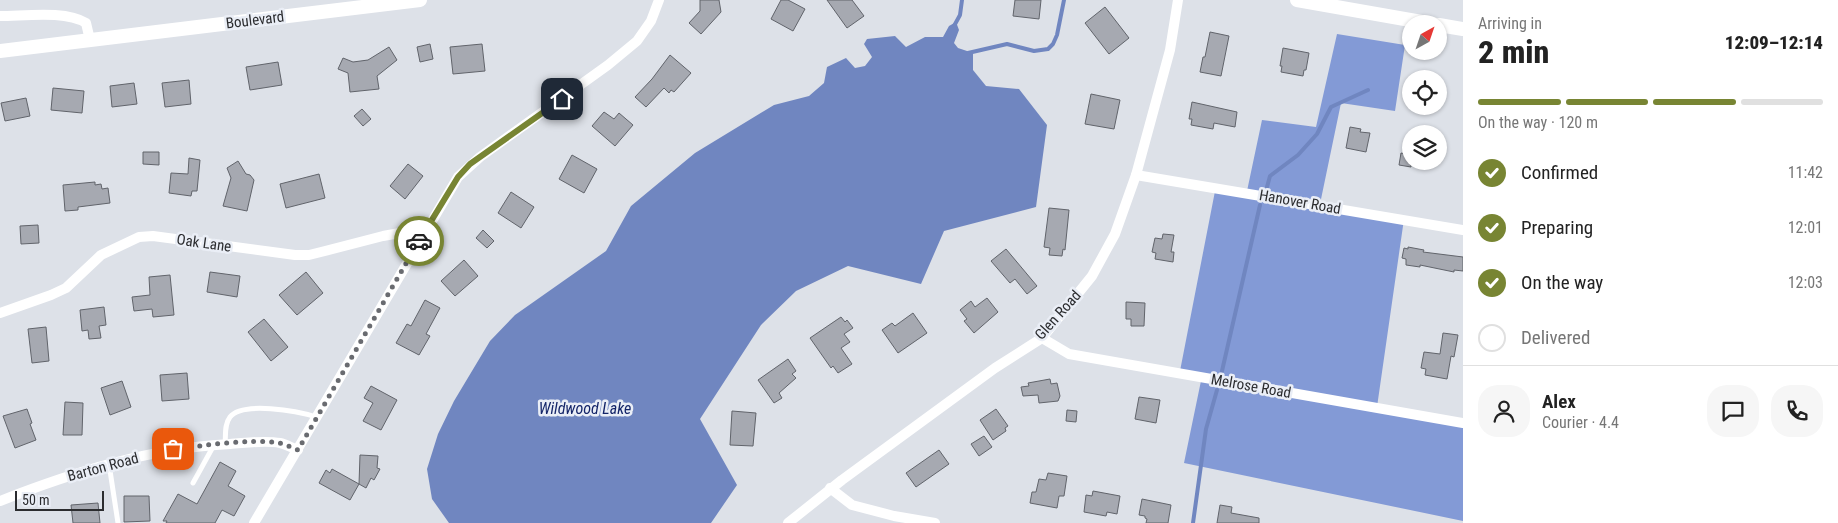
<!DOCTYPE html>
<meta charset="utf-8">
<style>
:root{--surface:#fff;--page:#f6f6f6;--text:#222;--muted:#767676;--line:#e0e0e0;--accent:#788533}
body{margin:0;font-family:"Roboto Condensed",sans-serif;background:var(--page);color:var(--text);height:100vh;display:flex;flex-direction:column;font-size:19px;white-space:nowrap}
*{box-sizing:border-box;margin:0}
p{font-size:16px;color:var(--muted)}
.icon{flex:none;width:28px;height:28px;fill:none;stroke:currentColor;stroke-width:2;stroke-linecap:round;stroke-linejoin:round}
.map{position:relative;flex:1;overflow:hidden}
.details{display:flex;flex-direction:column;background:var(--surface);width:375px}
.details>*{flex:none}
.needle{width:32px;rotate:40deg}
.fabs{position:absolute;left:1402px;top:15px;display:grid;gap:10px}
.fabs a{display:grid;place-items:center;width:45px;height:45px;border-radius:50%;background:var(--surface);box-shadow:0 1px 4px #0004;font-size:25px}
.scale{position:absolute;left:15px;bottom:12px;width:89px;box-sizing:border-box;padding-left:5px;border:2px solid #2b2c2f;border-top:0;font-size:14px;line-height:18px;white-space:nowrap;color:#2b2c2f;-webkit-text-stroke:4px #eaeef6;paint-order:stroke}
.pin{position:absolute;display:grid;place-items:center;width:42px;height:42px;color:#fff;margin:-21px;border-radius:10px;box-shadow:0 2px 8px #0006}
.courier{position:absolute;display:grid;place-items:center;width:50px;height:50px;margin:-25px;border:4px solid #788533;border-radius:50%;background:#fff;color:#222;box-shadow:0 1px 6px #0007}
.head em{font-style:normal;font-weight:800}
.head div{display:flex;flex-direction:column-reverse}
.head{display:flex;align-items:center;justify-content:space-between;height:85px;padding:0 15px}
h1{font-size:32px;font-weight:800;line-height:38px}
.bar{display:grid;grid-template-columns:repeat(4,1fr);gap:8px 5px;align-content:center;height:60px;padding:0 15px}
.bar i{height:6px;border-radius:4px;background:var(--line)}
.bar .selected{background:var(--accent)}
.bar p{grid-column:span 4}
.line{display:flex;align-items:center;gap:12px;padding:0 15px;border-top:1px solid var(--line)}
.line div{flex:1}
.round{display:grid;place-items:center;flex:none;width:52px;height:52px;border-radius:20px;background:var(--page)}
ol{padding:0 15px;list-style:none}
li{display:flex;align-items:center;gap:15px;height:55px}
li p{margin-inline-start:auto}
li .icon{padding:5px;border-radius:50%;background:var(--accent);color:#fff;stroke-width:4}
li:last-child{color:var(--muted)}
li i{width:28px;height:28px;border:2px solid var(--line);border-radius:50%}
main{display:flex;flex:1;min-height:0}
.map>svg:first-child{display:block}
.forest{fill:#839ad6}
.water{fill:#7086c0}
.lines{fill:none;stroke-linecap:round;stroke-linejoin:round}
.stream{stroke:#7086c0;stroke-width:4}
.building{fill:#a6a9b1;stroke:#61646b}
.lane{stroke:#fff;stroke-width:5}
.street{stroke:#fff;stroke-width:10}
.secondary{stroke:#fff;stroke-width:14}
.done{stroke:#696b70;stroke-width:5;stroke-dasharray:0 9}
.route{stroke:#788533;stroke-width:6}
.labels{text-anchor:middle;stroke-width:5;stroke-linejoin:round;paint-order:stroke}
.street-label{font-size:15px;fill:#2b2c2f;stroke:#eaeef6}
.water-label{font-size:16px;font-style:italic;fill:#132468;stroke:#eaeef6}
</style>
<main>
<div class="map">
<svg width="1463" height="523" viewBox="0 0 1463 523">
<rect width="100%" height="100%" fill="#dde1e8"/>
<path class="forest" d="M1337 34 1405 45 1395 111 1341 103 1320 204 1404 219 1377 407 1463 424V521L1184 463 1202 376 1180 371 1216 186 1247 191 1262 120 1316 127Z"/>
<path class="water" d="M956 22 959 30 954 43 958 48 973 53V70L986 86 1019 89 1047 125 1036 207 944 231 921 284 848 266 796 291 761 325 700 419 737 485 711 523H449L432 499 427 469 438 434 454 401 490 341 515 315 606 251 631 206 695 153 774 105 809 96 824 83 827 67 846 58 855 68 865 66 872 57 864 44 867 39 895 36 906 47 925 37H943L949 26Z"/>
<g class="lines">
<g class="stream">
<path d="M954 26 960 15 962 0"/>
<path d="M968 53 1007 44 1034 51 1048 49 1053 44 1057 35 1064 0"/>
<path d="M1267 187 1270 176 1298 155 1317 134 1331 107 1368 90"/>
<path d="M1222 371 1260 205"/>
<path d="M1193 523 1206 429 1217 390"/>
</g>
</g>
<g class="building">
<path d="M700 0H719L721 12 701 34 689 23 700 11Z"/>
<path d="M781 0H788L805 9 793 31 771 19Z"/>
<path d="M827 0H852L864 16 847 28Z"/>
<path d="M1015 0H1041L1039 19 1013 16Z"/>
<path d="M1105 7 1129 38 1109 54 1085 23Z"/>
<path d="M1210 32 1229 36 1221 76 1200 72 1203 57H1205Z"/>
<path d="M430 44 433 59 420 62 417 47Z"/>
<path d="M482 44 485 71 453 74 450 47Z"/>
<path d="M389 47 397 60 377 76 379 89 350 92 348 73 338 69 343 58 353 62 368 60Z"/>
<path d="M1283 48 1309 53 1306 70H1304L1303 76 1281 72 1282 66H1280Z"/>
<path d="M670 55 691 73 674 92 671 90 669 93 664 88 646 107 635 97 652 79Z"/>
<path d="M278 62 282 85 250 90 246 67Z"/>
<path d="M189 80 191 104 165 107 162 83Z"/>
<path d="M134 83 137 104 112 107 110 86Z"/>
<path d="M53 88 84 91 82 113 51 110Z"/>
<path d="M1091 94 1120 100 1114 129 1085 124Z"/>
<path d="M26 98 30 116 5 121 1 103Z"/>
<path d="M1192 102 1237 112 1235 127 1214 123 1213 129 1191 125 1192 119H1189Z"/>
<path d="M362 109 371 119 363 126 354 116Z"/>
<path d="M604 112 614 119 619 113 633 125 615 146 592 126Z"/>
<path d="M1350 127 1361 129 1360 132 1370 133 1366 152 1346 148Z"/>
<path d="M143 152H159V165L143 164Z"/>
<path d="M1401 153 1411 155V167L1399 165Z"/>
<path d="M572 155 597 169 584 193 559 179Z"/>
<path d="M189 158 200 160 197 191H192L191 196 169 193 171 173 188 174Z"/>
<path d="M238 161 246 174 250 175 254 180 247 211 223 206 231 178 227 168Z"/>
<path d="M408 164 423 176 405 199 390 186Z"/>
<path d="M319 174 325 198 286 208 280 184Z"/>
<path d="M95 182V185L101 184 102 189 108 188 110 203 78 207V210L65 211 63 185Z"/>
<path d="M511 192 534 207 521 228 498 213Z"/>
<path d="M1049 208 1069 210 1065 250 1063 249 1062 256 1049 255 1050 248 1044 247Z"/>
<path d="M38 225 39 243 21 244 20 226Z"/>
<path d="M483 230 494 241 487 248 476 238Z"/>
<path d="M1163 234 1174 235 1171 252H1174L1173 262 1155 259 1156 253 1152 252 1155 238 1162 239Z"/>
<path d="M1408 247 1424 250 1423 252 1463 257V271L1454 270V272L1420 265V267L1406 265V259L1402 258 1404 248 1408 249Z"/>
<path d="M1006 249 1037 286 1027 294 1015 279 1010 283 991 261Z"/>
<path d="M464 260 478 276 455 296 441 281Z"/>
<path d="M210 272 240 276 237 297 207 292Z"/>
<path d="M306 272 323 293 297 315 279 295Z"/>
<path d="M170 275 174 315 153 317 152 309 134 311 132 297 150 295 149 277Z"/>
<path d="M987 298 998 312 974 333 964 321 967 319 960 310 971 301 975 307Z"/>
<path d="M425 300 440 308 426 334 430 336 419 355 396 343 407 324 411 326Z"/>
<path d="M1126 302 1145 303 1144 326H1131V319H1126Z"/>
<path d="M104 307 106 325 99 326 101 338 89 339 88 330 82 331 80 310Z"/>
<path d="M913 313 927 333 898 353 882 330 892 323 895 326Z"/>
<path d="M841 317 845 322 847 320 853 328 844 334 850 342 841 348 852 364 838 373 833 366 831 368 810 338Z"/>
<path d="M264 319 288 347 271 361 248 332Z"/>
<path d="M46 327 49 361 32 363 28 329Z"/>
<path d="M1443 333 1458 335 1454 357 1451 356 1447 379 1425 375 1426 369 1421 368 1424 352 1440 354Z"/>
<path d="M788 359 796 371 792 374 796 378 779 393 782 398 774 403 758 380Z"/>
<path d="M187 373 189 399 162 401 160 375Z"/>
<path d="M1050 379 1051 384 1057 383 1060 396 1058 401 1039 403 1038 395 1023 396 1021 387 1029 386 1028 383Z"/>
<path d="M122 381 131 407 110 415 101 388Z"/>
<path d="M371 386 397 400 381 430 363 421 373 403 364 398Z"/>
<path d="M1139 397 1160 400 1156 423 1135 419Z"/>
<path d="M65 402 83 403 82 435H63Z"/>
<path d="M27 409 32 423 30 424 36 440 15 448 3 416Z"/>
<path d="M996 409 1008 426 1005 428 1006 431 993 440 980 420Z"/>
<path d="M1067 410 1077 411 1076 422 1066 421Z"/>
<path d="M732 411 756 413 753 446 730 445Z"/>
<path d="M984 436 992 447 979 456 971 444Z"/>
<path d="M939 450 949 464 916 487 906 473Z"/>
<path d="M360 455 378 456 377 468 380 469 374 480 371 478 366 488 359 484Z"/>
<path d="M220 462 236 471 228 486 245 496 234 516 222 510 215 523H166L167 521H163L178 494 197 504Z"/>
<path d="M332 469 359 484 350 500 319 483 326 470 330 473Z"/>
<path d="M1048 473 1067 476 1064 496H1059L1057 508 1030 503 1032 492H1036L1039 479 1046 480Z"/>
<path d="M1093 491 1120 496 1117 514 1107 512 1106 516 1084 512 1086 495 1092 496Z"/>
<path d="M124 496H149L150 521 124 522Z"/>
<path d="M1142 499 1171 505 1168 523H1146L1147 519 1145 518V516L1139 515Z"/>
<path d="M98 503 100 523H73L71 505Z"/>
<path d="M1220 505 1232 507 1231 513 1259 518V523H1217Z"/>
</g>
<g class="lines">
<g class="lane">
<path d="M225 444C226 435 224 425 230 417 242 401 298 411 316 417"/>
<path d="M109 464 118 523"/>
<path d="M193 483 214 445"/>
</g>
<g class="street">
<path d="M0 16C24 16 66 10 86 23L90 40"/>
<path d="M1136 175 1463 230"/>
<path d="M0 313 51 295 66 288 101 255 139 237 153 236 295 255H309L325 251 383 236 427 228"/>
<path d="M1042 338 1069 354 1463 423"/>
<path d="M830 488 852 505 894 516 935 523"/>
<path d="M0 501C74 472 150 448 230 444 246 443 264 440 280 443 286 444 292 448 298 450"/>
<path d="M254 523 458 177 480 157 608 65 637 41 651 21 659 0"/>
<path d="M788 523 842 480 995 368 1042 338 1092 276 1115 234 1136 175 1170 50 1178 0"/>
</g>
<g class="secondary">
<path d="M1297 0 1433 24"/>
<path d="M1439 25 1463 29"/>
<path d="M0 51 420 0"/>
</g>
</g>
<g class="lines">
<path class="done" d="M173 449C205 446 247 438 279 443 285 444 292 448 298 450L419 241"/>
<path class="route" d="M419 241 458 177 470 164 562 99"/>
</g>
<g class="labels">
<g class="street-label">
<text transform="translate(255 20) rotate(-7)" y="5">Boulevard</text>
<text transform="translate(1300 202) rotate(10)" y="5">Hanover Road</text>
<text transform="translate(204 243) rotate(8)" y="5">Oak Lane</text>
<text transform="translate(1058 315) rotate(-48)" y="5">Glen Road</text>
<text transform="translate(1251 386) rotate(10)" y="5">Melrose Road</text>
<text transform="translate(103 467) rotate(-15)" y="5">Barton Road</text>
</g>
<g class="water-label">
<text x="585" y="414">Wildwood Lake</text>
</g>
</g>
</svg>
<div class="fabs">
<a><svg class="needle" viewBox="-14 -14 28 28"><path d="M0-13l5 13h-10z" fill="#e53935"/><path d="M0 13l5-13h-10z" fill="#767676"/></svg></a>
<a><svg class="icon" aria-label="locate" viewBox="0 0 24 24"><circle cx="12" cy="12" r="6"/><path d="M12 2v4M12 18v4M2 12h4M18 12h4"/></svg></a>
<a><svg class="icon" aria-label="layers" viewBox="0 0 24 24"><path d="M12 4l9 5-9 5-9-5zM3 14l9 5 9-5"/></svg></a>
</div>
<div class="scale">50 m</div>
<div class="pin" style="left:173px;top:449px;background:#ea580c"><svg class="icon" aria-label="bag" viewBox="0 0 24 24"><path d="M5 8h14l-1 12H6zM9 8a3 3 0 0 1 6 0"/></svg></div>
<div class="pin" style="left:562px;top:99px;background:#1f2937"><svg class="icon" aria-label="home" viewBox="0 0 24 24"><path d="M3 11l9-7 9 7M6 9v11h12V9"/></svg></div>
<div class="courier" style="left:419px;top:241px"><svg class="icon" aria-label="car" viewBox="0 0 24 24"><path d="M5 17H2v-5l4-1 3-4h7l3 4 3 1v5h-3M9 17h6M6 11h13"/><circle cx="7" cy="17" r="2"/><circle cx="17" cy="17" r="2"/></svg></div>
</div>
<section class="details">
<div class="head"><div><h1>2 min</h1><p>Arriving in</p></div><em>12:09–12:14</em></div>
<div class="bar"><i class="selected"></i><i class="selected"></i><i class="selected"></i><i></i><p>On the way · 120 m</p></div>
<ol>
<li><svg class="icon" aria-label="check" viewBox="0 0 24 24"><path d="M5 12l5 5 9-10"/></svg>Confirmed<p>11:42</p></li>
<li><svg class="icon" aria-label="check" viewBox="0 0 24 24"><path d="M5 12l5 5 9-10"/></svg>Preparing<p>12:01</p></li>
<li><svg class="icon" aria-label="check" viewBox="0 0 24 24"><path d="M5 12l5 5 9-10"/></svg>On the way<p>12:03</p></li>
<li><i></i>Delivered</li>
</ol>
<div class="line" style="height:90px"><a class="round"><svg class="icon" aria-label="person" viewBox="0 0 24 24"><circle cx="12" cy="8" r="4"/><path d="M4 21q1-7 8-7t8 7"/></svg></a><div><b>Alex</b><p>Courier · 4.4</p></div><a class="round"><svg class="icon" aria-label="chat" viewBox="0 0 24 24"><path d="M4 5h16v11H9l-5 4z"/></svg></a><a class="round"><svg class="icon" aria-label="phone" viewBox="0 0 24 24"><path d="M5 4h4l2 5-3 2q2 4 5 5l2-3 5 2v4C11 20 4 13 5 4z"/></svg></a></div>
</section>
</main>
